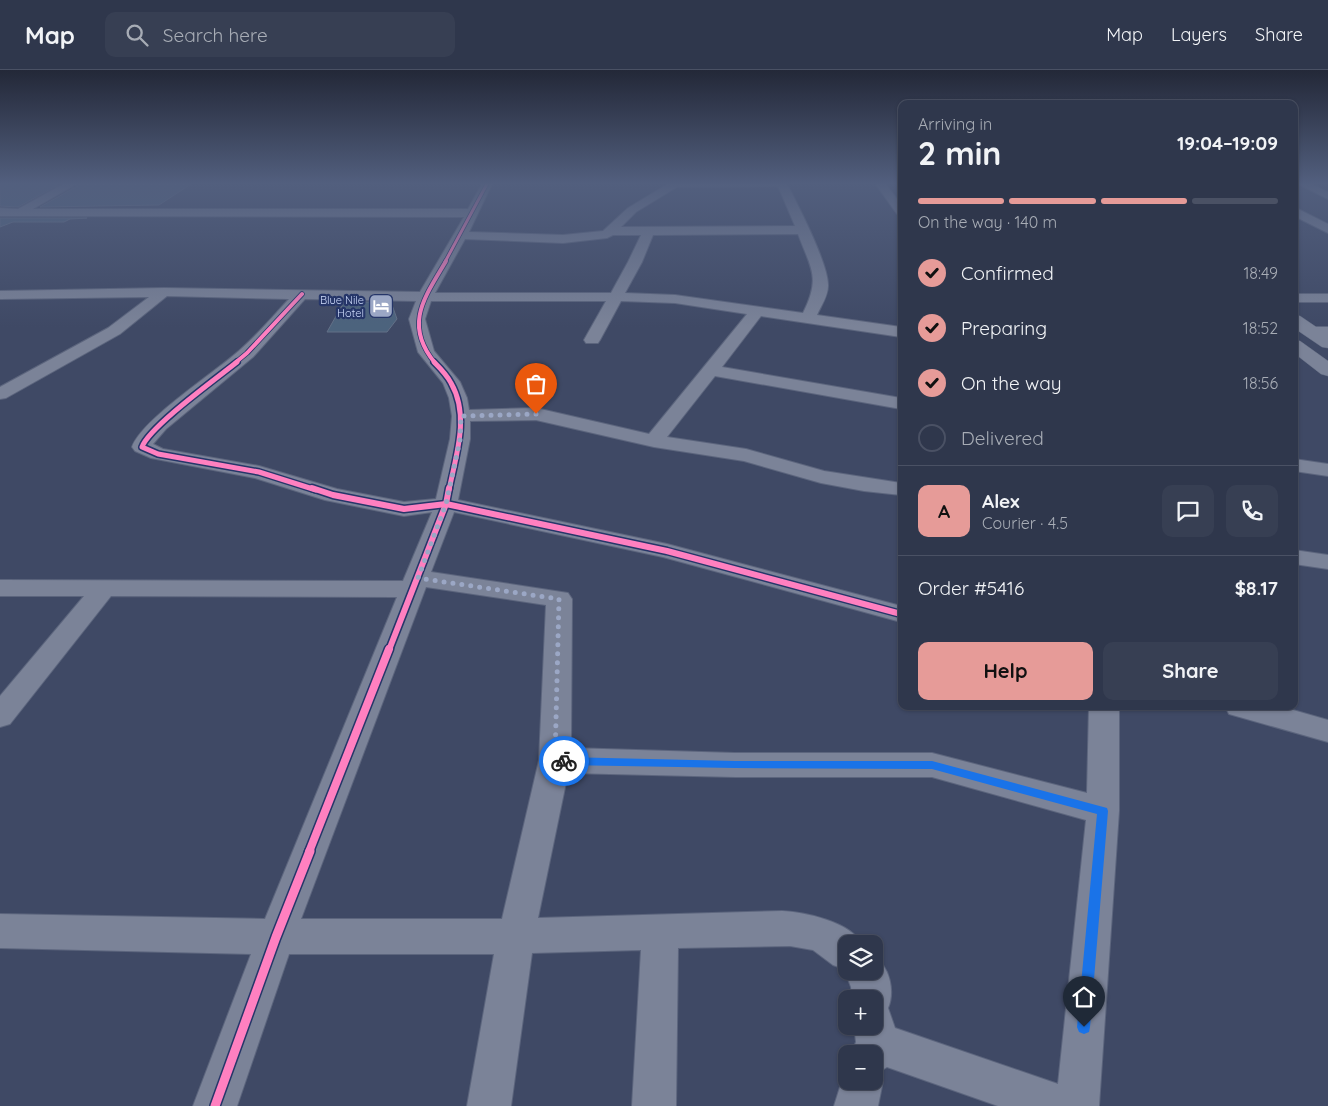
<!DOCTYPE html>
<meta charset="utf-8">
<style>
:root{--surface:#2f374c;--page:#373f53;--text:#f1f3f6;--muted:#a7acb5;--line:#4a5164;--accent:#e69b98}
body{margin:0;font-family:Quicksand,sans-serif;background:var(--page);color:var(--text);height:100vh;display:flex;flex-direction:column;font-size:19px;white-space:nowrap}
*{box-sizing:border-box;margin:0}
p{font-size:16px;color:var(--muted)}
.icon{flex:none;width:28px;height:28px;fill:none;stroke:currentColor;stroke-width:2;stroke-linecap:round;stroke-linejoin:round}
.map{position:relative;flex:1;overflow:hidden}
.drawer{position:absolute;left:898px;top:30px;width:400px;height:610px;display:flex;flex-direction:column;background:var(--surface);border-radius:10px;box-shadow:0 1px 4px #0004,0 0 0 1px var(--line)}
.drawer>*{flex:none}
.buttons{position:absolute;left:838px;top:865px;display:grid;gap:10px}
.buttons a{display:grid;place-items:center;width:45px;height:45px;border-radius:10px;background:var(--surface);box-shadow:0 1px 4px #0004,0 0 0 1px var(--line);font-size:25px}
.pin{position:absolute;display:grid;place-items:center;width:42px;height:42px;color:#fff;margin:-51px -21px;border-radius:50% 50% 50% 0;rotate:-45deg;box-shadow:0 0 5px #0007}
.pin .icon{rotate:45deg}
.courier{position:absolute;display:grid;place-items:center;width:50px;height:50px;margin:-25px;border:4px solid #1a73e8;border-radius:50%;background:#fff;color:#222;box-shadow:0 1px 6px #0007}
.overview em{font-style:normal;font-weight:700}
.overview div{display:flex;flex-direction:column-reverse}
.overview{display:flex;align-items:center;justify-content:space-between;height:85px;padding:0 20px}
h1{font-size:32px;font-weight:700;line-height:38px}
.bar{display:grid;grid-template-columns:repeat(4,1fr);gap:8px 5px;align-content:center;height:60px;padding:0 20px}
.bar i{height:6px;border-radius:4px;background:var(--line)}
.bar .selected{background:var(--accent)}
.bar p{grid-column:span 4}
.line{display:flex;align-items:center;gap:12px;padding:0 20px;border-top:1px solid var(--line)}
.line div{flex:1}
.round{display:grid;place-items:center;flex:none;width:52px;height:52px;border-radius:10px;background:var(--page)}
ol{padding:0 20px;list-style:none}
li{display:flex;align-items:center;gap:15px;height:55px}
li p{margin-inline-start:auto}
li .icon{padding:5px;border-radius:50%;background:var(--accent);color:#111;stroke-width:4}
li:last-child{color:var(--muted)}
li i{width:28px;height:28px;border:2px solid var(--line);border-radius:50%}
.primary-button{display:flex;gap:10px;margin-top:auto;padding:10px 20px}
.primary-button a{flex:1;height:58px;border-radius:10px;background:var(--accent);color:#111;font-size:20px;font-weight:700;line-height:58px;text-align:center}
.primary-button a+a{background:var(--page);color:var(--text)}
header{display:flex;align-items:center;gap:30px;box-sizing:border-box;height:70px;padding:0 25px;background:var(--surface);border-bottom:1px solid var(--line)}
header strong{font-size:24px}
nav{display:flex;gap:28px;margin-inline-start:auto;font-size:18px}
.search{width:350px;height:45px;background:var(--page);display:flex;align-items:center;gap:12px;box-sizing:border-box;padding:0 18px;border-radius:10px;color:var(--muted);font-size:19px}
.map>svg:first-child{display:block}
.building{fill:#4c637d;stroke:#637087}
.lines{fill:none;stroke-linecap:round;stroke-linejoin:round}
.minor-casing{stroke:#5c657d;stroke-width:2}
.tertiary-casing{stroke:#5c657d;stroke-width:1}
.minor{fill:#7b8398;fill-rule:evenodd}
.tertiary{fill:#7b8398;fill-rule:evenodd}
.cycleway-far5-casing{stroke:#263669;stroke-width:4.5}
.cycleway-far4-casing{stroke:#263669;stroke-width:5.5}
.cycleway-far3-casing{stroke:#263669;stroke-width:8}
.cycleway-far2-casing{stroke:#263669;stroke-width:9}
.cycleway-far1-casing{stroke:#263669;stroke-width:11}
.cycleway-casing{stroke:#263669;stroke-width:12}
.cycleway-far5{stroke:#ff80c0;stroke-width:3}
.cycleway-far4{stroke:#ff80c0;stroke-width:4}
.cycleway-far3{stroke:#ff80c0;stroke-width:5}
.cycleway-far2{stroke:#ff80c0;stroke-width:6}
.cycleway-far1{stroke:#ff80c0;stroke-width:8}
.cycleway{stroke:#ff80c0;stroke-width:9}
.route{fill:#1a73e8}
.done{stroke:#9ba7c5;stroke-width:5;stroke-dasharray:0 9}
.labels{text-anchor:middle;stroke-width:4.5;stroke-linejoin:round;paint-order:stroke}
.far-poi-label{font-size:11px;fill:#ccd9f9;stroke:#263669;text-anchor:end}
</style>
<header>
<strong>Map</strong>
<div class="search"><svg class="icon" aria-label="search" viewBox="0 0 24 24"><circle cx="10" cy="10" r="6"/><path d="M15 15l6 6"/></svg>Search here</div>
<nav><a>Map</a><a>Layers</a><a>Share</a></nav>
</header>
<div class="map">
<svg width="1328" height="1036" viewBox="0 0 1328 1036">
<rect width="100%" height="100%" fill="#3f4965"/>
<g class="building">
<path d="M0 112H53L58 115 18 137 0 136Z"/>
<path d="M81 114H191L159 135 40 137Z"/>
<path d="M0 148H87L70 149 64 152H13L0 157Z"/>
<path d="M344 232H391L397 249 387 262H327Z"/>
</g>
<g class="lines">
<defs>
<g id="minor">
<path d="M67 112H80L33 139H468L483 112H493L469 162 563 165 603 161 628 138 671 112H786C797 133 829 195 828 216 828 226 821 236 817 245L901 257V267L761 246 722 297 901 328V339L715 306 667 367 746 379 824 401 901 413V425L864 421 821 413 744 391 654 377 536 350 470 351V369L458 430 667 474 901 536V552L663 487 454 442 431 502 568 523 572 529 571 678 735 683H932L1087 723 1089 636H1119V741L1099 1036H998L887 997 879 1002 883 1011 878 1036H834L846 998V1011H874V984H851L856 972 854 956H874V929H852L851 917 844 899 833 895 813 880 790 876 678 878 676 1036H632L641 880 532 883 511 1036H467L494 884H289L237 1036H193L251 884 0 878V844L265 849 397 527 111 526 10 654 0 657V626L84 526H0V510L403 511 432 442 404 446 325 430 255 408 151 388 135 381 132 377C142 349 216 302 241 279 258 264 273 246 289 229L167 226 120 264 6 328 0 329V317L108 258 149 227 0 229V221L164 218 420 222 464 147 0 146V138L18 139ZM778 116 795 156 621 157 636 142 677 117ZM798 164C811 199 821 207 803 243L675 225 625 223 642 192 653 165ZM613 165H641L628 192 611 223H435L465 169 563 173 607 168ZM305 229 416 231 409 249 418 282 443 313 449 328 452 346 450 369 436 429 404 432 337 419 259 396 163 379 153 374 166 359 253 287ZM431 231H606L584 270 586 273H598L600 270 621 231 675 233 747 244 649 364 536 338 469 340 467 328 460 312 434 281 425 249ZM426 517 546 535 539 690 502 849H301ZM568 703 735 707H932L1086 750 1058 1014 895 958 888 938C895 922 890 896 874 887V901H846V874H861C852 852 804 842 782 841L538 848Z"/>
<path d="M874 112H884L901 134V145L897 144Z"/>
<path d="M1294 112H1307L1328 122V129Z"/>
<path d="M1294 137 1328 154V163L1294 146Z"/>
<rect x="1294" y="224" width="34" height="8"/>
<path d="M1312 257H1328V267L1306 265 1304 262 1306 259Z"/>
<path d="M1294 389 1328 394V406L1294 401Z"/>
<path d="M1294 480 1328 485V499L1294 494Z"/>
<path d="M1225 636H1279L1328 650V672L1229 644Z"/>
</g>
<g id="tertiary">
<path d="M1294 245 1300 246 1328 265V278L1322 277 1294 258Z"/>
<path d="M1294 270 1300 271 1328 291V306L1321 304 1294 283Z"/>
</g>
</defs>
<use href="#minor" class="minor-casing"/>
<use href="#tertiary" class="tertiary-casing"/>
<use href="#minor" class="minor"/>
<use href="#tertiary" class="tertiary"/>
<defs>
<path id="cycleway-far5" d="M445 192 488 112"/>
<g id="cycleway-far4">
<path d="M235 293 247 283 302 224"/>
<path d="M435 293C403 254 425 227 446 191"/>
</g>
<g id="cycleway-far3">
<path d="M237 292C217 308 149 357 142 377L158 384 259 402 316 420"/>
<path d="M434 292C440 298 447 305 451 313 470 346 456 385 449 420"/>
</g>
<g id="cycleway-far2">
<path d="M312 418 333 425 404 439 446 434 667 481 901 544"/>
<path d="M389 580 446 434 449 418"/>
</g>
<path id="cycleway-far1" d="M309 782 389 579"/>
<path id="cycleway" d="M215 1036 276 867 310 781"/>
</defs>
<use href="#cycleway-far5" class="cycleway-far5-casing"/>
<use href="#cycleway-far4" class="cycleway-far4-casing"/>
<use href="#cycleway-far3" class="cycleway-far3-casing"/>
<use href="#cycleway-far2" class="cycleway-far2-casing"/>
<use href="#cycleway-far1" class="cycleway-far1-casing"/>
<use href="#cycleway" class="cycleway-casing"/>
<use href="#cycleway-far5" class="cycleway-far5"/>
<use href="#cycleway-far4" class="cycleway-far4"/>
<use href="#cycleway-far3" class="cycleway-far3"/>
<use href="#cycleway-far2" class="cycleway-far2"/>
<use href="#cycleway-far1" class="cycleway-far1"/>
<use href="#cycleway" class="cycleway"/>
</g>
<linearGradient id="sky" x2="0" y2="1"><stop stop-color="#232838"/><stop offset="0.44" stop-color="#525f7e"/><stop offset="1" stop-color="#525f7e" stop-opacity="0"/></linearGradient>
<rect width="1328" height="257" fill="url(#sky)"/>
<path class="route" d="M564 687 735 691H932L1107 738 1108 741 1090 957 1089 962 1084 964 1079 962 1077 957 1097 744 932 699 735 698 564 695 559 691Z"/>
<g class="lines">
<path class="done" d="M536 344 461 346 460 370 446 434 418 508 559 529 555 690 564 691"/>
</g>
<defs>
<symbol id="hotel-square" viewBox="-11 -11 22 22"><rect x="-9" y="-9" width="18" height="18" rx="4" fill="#9ba7c5" stroke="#263669"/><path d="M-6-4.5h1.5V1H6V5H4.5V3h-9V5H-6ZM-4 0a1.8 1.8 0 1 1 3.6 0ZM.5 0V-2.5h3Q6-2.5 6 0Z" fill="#fff"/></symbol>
</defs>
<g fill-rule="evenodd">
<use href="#hotel-square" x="367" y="222" width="28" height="28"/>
</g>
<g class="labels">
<g class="far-poi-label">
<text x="364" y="234">Blue Nile<tspan x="364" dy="13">Hotel</tspan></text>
</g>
</g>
</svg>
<div class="buttons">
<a><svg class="icon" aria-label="layers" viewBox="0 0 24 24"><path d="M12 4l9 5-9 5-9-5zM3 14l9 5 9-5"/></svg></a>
<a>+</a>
<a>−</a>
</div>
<div class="pin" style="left:536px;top:344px;background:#ea580c"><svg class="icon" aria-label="bag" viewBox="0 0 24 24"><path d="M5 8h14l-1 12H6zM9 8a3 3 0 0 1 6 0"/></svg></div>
<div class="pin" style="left:1084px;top:957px;background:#1f2937"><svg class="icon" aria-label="home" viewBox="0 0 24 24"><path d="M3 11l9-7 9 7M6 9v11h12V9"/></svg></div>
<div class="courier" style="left:564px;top:691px"><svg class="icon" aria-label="bike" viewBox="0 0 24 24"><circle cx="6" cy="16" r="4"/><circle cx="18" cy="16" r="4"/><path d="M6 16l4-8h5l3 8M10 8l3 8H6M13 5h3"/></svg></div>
<section class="drawer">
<div class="overview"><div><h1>2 min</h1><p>Arriving in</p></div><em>19:04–19:09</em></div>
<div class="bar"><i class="selected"></i><i class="selected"></i><i class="selected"></i><i></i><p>On the way · 140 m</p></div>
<ol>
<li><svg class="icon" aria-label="check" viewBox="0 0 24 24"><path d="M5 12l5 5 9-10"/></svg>Confirmed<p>18:49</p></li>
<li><svg class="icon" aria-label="check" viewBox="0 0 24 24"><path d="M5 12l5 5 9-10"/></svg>Preparing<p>18:52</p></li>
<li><svg class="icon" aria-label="check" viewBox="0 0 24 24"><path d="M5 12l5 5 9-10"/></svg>On the way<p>18:56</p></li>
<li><i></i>Delivered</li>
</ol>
<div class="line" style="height:90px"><b class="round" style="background:var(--accent);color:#111">A</b><div><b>Alex</b><p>Courier · 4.5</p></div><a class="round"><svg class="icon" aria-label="chat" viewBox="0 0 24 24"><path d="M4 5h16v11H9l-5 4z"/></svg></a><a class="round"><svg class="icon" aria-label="phone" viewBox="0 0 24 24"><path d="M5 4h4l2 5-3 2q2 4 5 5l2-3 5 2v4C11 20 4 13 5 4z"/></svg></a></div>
<div class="line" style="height:65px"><div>Order #5416</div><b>$8.17</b></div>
<div class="primary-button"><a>Help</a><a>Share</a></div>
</section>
</div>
